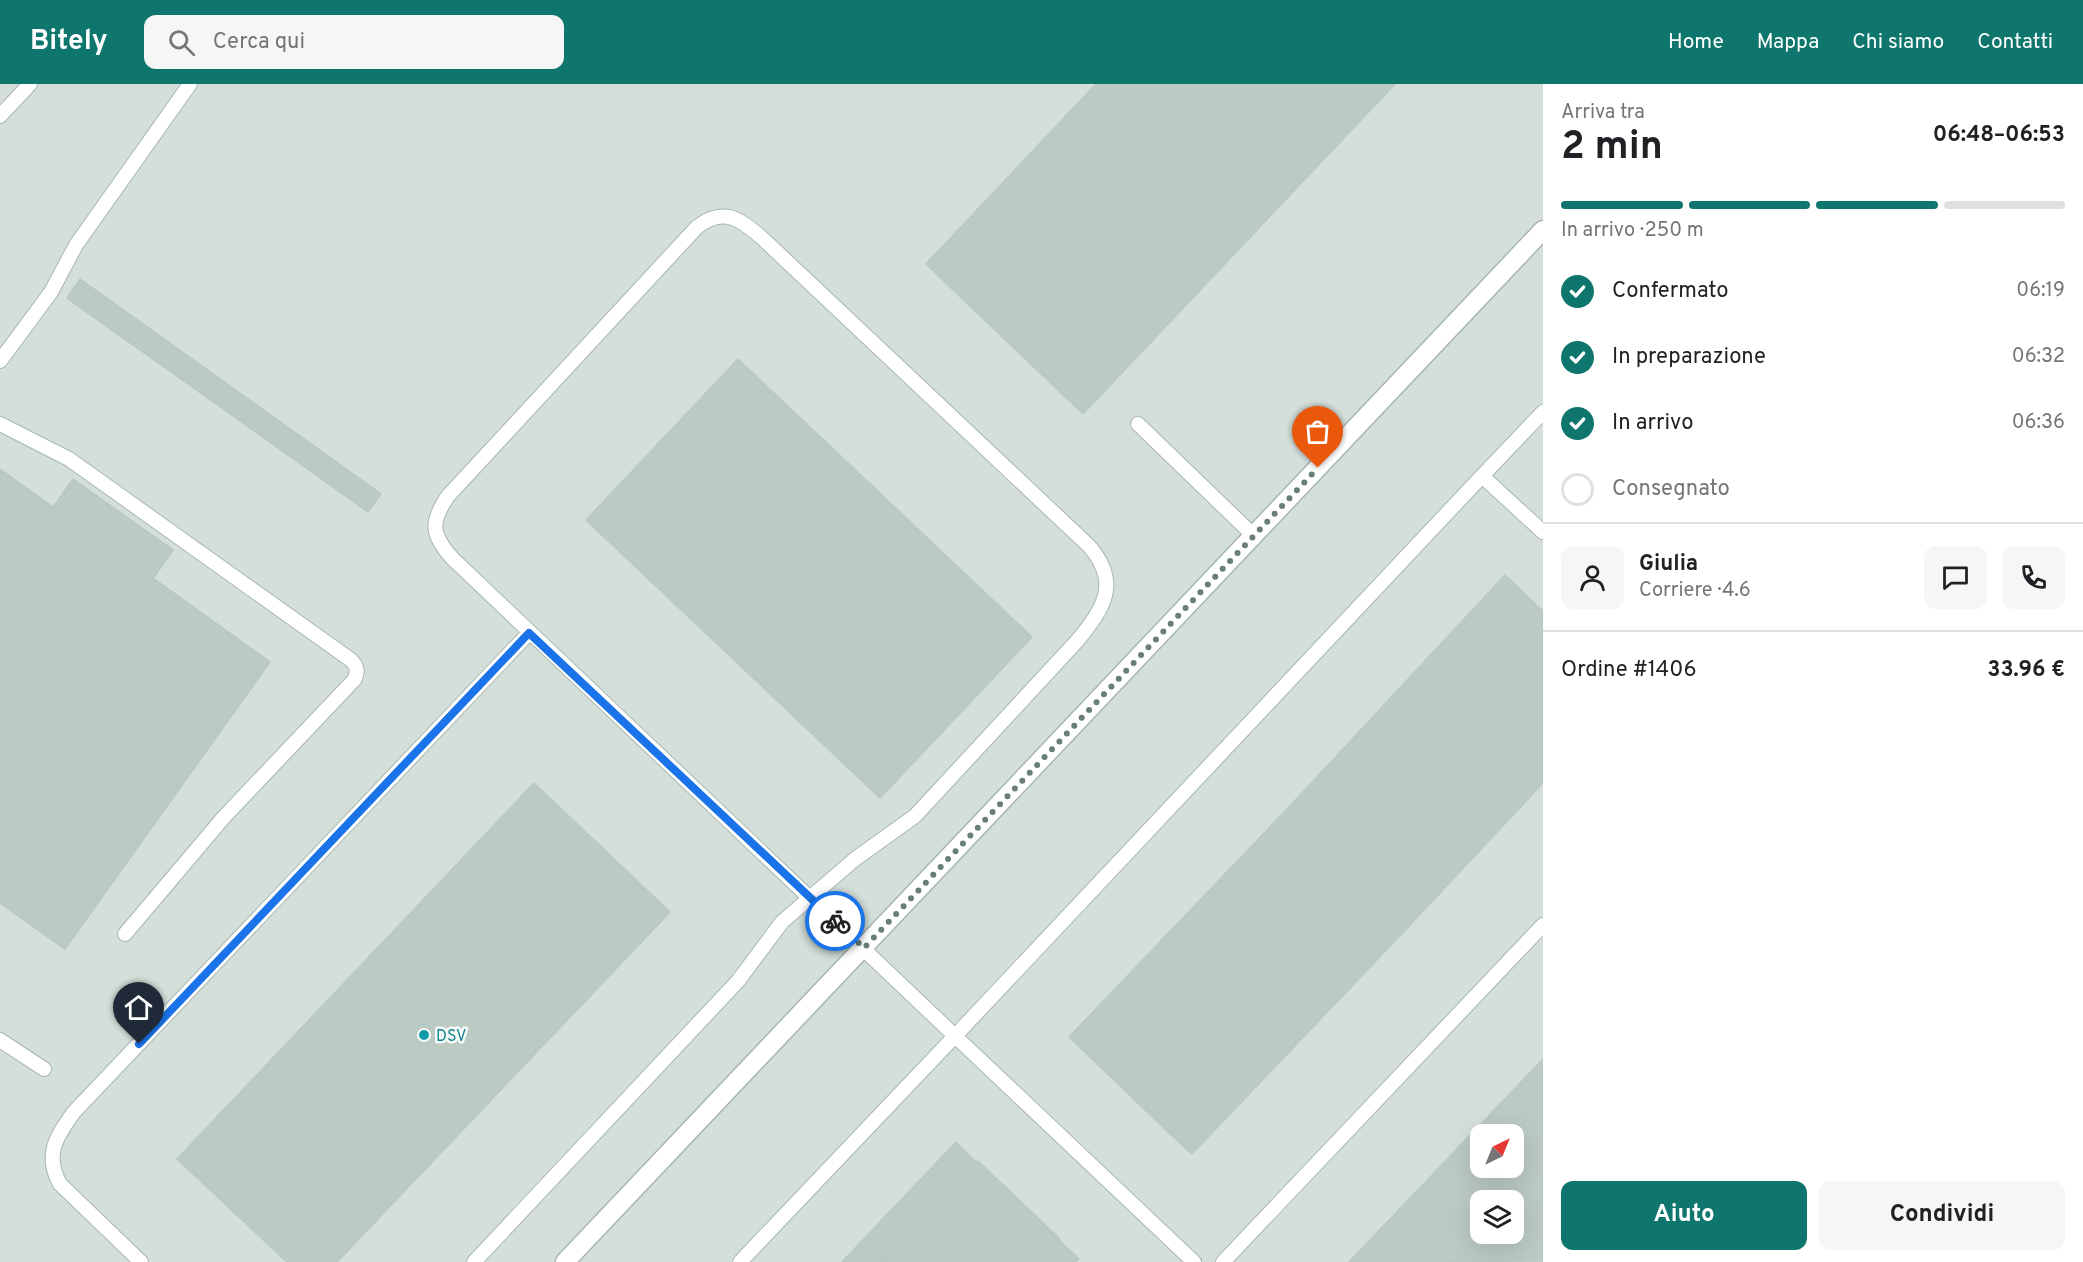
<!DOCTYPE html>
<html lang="it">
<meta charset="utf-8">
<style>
:root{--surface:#fff;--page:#f6f6f6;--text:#202124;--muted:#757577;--line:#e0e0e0;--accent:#0f766e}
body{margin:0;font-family:Overpass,sans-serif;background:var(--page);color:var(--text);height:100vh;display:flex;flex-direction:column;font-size:22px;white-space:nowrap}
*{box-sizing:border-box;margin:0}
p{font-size:20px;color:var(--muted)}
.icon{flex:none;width:33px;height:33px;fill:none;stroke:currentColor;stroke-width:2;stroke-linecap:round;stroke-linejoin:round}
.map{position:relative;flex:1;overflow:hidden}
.details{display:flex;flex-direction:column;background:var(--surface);width:540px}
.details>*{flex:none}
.needle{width:39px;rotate:43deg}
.buttons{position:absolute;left:1470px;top:1040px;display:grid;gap:12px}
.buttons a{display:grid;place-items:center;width:54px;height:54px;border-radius:12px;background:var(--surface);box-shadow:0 6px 24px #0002;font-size:30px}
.pin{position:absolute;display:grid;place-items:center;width:51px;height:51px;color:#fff;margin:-62px -26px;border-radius:50% 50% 50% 0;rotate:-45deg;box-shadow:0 0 6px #0007}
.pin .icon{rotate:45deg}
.courier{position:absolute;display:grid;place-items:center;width:60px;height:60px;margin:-30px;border:4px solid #1a73e8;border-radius:50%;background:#fff;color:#222;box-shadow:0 2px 8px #0007}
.overview em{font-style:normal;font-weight:700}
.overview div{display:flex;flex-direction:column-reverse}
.overview{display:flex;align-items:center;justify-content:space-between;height:102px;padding:0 18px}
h1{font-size:39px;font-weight:700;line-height:45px}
.bar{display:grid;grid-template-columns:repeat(4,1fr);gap:9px 6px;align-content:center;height:72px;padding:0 18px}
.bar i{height:8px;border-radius:4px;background:var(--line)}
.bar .selected{background:var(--accent)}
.bar p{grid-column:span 4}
.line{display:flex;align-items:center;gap:15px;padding:0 18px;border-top:2px solid var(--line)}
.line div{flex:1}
.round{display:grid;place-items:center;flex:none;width:63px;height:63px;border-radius:12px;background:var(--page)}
ol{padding:0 18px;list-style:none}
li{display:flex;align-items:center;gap:18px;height:66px}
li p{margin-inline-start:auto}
li .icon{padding:6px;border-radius:50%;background:var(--accent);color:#fff;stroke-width:4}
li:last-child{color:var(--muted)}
li i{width:33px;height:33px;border:3px solid var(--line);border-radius:50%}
.primary-button{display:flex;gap:12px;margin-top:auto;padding:12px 18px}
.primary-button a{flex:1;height:69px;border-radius:12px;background:var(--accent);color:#fff;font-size:24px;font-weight:700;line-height:69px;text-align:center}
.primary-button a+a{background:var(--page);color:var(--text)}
header{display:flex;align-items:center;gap:36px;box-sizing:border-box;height:84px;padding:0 30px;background:var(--accent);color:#fff}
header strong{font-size:28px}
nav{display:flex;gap:33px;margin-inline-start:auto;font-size:21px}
.search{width:420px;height:54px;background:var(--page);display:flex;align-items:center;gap:15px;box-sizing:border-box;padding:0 21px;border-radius:12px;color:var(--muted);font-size:22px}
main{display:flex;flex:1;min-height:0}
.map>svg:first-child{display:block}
.built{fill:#d4dfd9;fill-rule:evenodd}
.building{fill:#bbcac3;stroke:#b8c9c1;stroke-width:1.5;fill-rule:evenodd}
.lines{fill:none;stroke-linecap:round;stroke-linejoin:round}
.lane-casing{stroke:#a8b7b1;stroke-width:16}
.street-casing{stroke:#a8b7b1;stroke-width:21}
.lane{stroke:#fff;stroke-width:14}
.street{stroke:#fff;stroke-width:18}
.done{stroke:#687e76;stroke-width:6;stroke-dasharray:0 10.8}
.route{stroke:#1a73e8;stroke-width:8}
.culture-dot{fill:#0f9aa8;stroke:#f7fbf8;stroke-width:2}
.labels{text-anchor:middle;stroke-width:5;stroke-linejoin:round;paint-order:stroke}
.culture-label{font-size:16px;fill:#0d838f;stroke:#f7fbf8;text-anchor:start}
</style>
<header>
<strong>Bitely</strong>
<div class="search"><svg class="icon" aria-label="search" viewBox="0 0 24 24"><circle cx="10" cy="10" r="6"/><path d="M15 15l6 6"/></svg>Cerca qui</div>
<nav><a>Home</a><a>Mappa</a><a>Chi siamo</a><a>Contatti</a></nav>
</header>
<main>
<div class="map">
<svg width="1543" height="1178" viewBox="0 0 1543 1178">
<rect width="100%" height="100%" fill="#e6efea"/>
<path class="built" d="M0 0H1543V1178H0ZM1480 1050H1514V1083H1480ZM1480 1116H1514V1149H1480Z"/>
<g class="building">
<path d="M1096 0H1395L1083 330 926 180Z"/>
<path d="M80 195 381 410 368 428 67 214Z"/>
<path d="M738 275 1032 553 880 714 586 436Z"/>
<path d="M0 385 53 423 44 436 0 405Z"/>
<path d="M73 395 173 466 144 508 44 436Z"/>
<path d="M0 405 247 580 60 843 0 800Z"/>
<path d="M1505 491 1527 512 1308 742 1288 724Z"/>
<path d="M153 494 270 578 65 865 0 819V800L60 843 247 580 144 508Z"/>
<path d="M1527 512 1543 527V656L1170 1050 1091 974Z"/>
<path d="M1543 656V699L1411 840 1389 820Z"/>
<path d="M534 699 670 828 337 1178H287L177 1075Z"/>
<path d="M1288 724 1309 744 1091 974 1069 953Z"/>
<path d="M1389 820 1411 840 1192 1070 1170 1050Z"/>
<path d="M1543 975V1017L1512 1050H1480V1083L1390 1178H1349Z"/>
<path d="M1543 1017V1177L1390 1178 1480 1083H1514V1050H1512ZM1480 1116H1514V1149H1480Z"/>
<path d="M956 1058 976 1078 881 1178H842Z"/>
<path d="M978 1077 1059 1154 1036 1178H882Z"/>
<path d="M1058 1155 1079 1175 1076 1178H1037Z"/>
</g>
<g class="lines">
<defs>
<g id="lane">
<path d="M0 32 30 0"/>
<path d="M0 277 51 208 76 161 190 0"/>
<path d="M1543 328 1482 392 1543 448"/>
<path d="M0 340 69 375 351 576C358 583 358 588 354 596L224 733 125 850"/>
<path d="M1138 340 1254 452"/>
<path d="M0 956 44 985"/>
<path d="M141 1178 60 1100C44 1071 56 1053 74 1028L529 549"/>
<path d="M474 1178 738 897 782 838 855 775 915 732 1077 557C1104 524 1121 499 1089 462L761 153C739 134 723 123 697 143L448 412C430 438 431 451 453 475L955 952 740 1178"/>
<path d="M1194 1178 955 952 1482 392"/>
<path d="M1223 1178 1543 841"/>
</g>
<path id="street" d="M565 1178 1543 146"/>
</defs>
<use href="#lane" class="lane-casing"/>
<use href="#street" class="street-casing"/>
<use href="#lane" class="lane"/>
<use href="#street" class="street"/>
</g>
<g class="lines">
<path class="done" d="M835 837 864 864 1318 384"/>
<path class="route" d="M139 960 529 549 835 837"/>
</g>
<circle class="culture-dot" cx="424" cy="951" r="6"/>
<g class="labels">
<g class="culture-label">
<text x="436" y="957">DSV</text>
</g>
</g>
</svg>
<div class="buttons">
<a><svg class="needle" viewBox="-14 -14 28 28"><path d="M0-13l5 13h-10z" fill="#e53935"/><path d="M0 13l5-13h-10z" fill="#757577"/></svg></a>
<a><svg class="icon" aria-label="layers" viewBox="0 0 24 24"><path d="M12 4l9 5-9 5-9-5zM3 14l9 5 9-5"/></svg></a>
</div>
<div class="pin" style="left:1318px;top:384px;background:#ea580c"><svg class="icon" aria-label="bag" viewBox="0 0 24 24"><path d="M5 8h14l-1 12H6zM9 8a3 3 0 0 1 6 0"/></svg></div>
<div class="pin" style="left:139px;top:960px;background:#1f2937"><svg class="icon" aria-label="home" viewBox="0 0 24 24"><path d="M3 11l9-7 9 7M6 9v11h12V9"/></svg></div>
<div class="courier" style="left:835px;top:837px"><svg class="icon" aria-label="bike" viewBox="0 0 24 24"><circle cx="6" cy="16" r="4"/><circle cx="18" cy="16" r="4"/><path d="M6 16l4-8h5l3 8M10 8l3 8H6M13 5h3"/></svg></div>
</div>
<section class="details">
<div class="overview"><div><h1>2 min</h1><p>Arriva tra</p></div><em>06:48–06:53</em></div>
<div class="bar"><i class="selected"></i><i class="selected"></i><i class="selected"></i><i></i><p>In arrivo · 250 m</p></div>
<ol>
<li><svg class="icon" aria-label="check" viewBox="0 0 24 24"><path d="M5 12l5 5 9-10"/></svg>Confermato<p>06:19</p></li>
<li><svg class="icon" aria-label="check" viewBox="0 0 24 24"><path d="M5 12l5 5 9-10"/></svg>In preparazione<p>06:32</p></li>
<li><svg class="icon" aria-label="check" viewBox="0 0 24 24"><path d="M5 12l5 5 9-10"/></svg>In arrivo<p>06:36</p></li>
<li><i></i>Consegnato</li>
</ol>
<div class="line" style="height:108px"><a class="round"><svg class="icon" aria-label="person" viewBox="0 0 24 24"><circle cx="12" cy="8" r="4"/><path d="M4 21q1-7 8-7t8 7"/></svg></a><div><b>Giulia</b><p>Corriere · 4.6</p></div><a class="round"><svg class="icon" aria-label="chat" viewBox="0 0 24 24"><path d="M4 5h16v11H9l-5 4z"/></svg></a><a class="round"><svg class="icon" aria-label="phone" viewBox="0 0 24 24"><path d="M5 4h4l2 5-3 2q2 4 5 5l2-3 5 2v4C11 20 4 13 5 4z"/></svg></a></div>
<div class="line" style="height:78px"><div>Ordine #1406</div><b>33.96 €</b></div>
<div class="primary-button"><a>Aiuto</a><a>Condividi</a></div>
</section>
</main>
